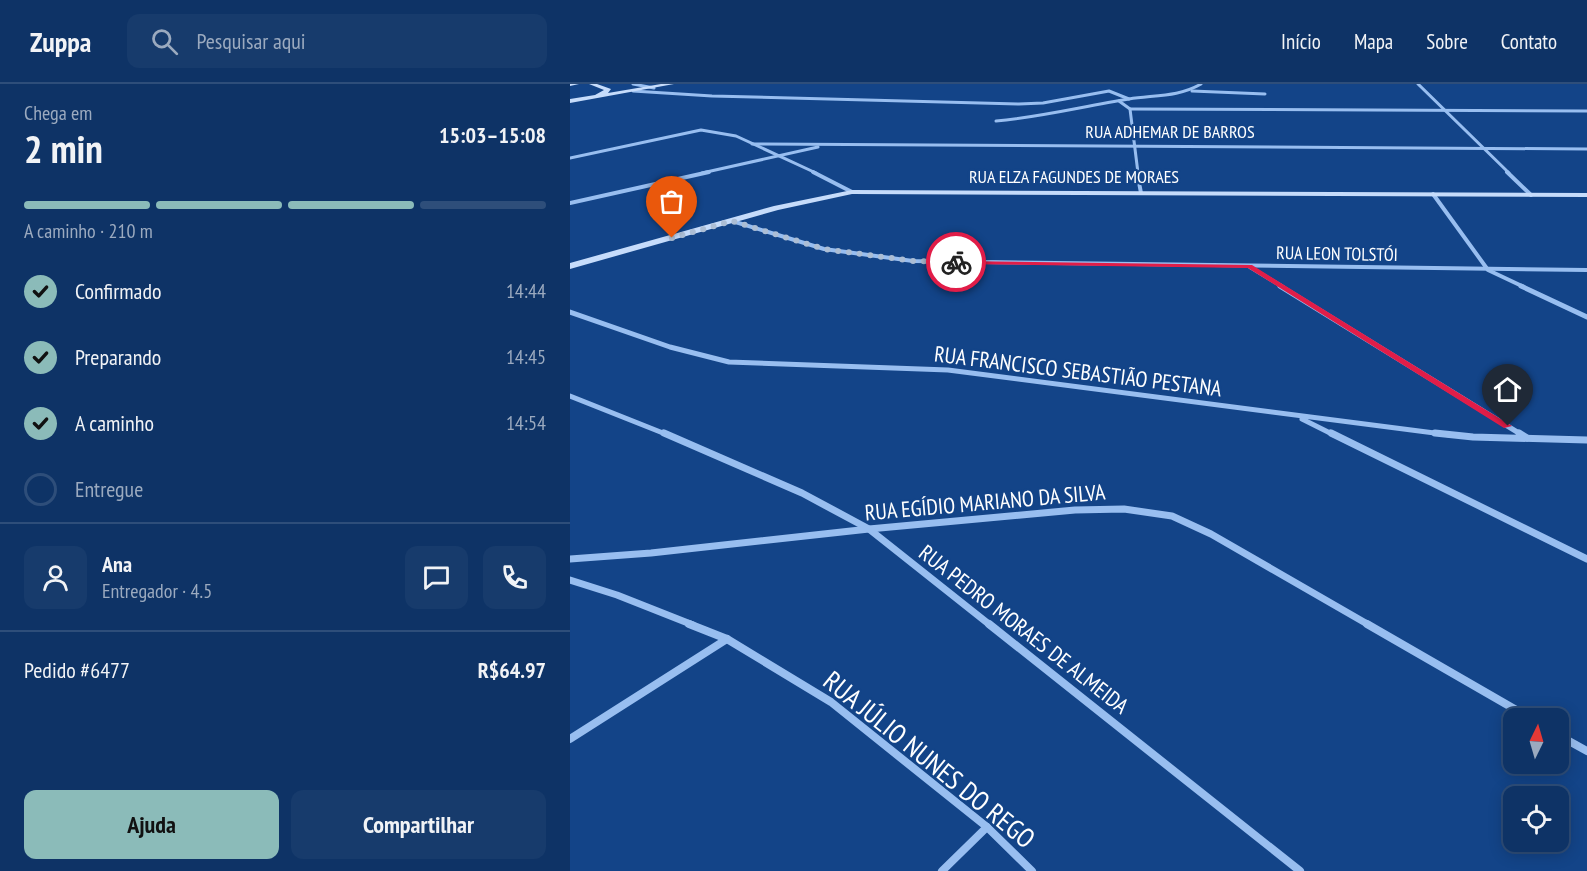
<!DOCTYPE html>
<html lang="pt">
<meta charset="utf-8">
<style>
:root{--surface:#0e3366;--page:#173b6c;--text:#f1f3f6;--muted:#9baabf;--line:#2e4e7a;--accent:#8bbbb9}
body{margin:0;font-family:"PT Sans Narrow",sans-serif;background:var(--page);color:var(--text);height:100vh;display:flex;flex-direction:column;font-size:22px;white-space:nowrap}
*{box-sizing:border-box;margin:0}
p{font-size:20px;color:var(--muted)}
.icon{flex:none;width:33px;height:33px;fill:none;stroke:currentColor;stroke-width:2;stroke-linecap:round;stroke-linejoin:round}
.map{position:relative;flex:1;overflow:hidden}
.panel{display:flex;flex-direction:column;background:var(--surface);width:570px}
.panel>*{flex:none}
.needle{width:39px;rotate:5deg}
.buttons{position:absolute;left:933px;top:624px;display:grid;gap:12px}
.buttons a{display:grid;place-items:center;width:66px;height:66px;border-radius:12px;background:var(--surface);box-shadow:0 3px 15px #0003,0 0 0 2px var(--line);font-size:30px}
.pin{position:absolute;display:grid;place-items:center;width:51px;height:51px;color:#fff;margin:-62px -26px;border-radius:50% 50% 50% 0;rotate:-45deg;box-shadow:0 0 6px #0007}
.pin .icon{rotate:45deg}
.courier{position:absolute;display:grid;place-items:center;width:60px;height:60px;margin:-30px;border:4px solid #e11d48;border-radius:50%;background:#fff;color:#222;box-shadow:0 2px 8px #0007}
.head em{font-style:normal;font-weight:600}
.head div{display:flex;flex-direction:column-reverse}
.head{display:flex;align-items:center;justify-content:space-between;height:102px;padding:0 24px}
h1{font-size:39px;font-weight:600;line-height:45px}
.bar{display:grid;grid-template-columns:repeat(4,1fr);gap:9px 6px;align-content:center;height:72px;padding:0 24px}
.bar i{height:8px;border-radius:4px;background:var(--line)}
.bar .selected{background:var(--accent)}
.bar p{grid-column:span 4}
.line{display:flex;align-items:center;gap:15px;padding:0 24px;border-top:2px solid var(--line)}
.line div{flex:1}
.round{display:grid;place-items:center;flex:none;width:63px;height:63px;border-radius:12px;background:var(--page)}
ol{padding:0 24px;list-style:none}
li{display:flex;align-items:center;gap:18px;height:66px}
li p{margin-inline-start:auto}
li .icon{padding:6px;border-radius:50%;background:var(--accent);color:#111;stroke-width:4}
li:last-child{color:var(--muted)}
li i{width:33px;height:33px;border:3px solid var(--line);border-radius:50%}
.action{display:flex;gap:12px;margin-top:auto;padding:12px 24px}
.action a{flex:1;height:69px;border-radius:12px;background:var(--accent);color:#111;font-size:24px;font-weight:600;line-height:69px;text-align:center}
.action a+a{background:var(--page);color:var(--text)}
header{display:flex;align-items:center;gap:36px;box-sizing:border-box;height:84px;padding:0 30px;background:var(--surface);border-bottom:2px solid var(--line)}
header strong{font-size:28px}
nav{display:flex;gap:33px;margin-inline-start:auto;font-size:21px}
.search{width:420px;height:54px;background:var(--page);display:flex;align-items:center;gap:15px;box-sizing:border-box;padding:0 21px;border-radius:12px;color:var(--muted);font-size:22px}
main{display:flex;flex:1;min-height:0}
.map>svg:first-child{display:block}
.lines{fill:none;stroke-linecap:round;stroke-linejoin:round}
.street-far4{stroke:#98bef0;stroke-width:3}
.street-far3{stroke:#98bef0;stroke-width:4}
.street-far2{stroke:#98bef0;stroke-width:5}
.street-far1{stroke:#98bef0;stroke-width:7}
.street{stroke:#98bef0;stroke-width:8}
.secondary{fill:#c6dcfb;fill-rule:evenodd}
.route{fill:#e11d48}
.done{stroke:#acbed5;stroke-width:6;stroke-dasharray:0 10.8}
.labels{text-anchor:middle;stroke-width:4.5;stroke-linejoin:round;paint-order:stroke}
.far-street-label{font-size:18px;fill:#fff;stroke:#134488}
.street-label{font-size:22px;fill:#fff;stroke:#134488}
.near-street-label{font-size:27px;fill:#fff;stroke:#134488}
</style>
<header>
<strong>Zuppa</strong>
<div class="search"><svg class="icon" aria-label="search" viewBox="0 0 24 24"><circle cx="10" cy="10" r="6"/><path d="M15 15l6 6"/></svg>Pesquisar aqui</div>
<nav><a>Início</a><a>Mapa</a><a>Sobre</a><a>Contato</a></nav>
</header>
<main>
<section class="panel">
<div class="head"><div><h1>2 min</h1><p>Chega em</p></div><em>15:03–15:08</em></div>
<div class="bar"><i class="selected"></i><i class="selected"></i><i class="selected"></i><i></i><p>A caminho · 210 m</p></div>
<ol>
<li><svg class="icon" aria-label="check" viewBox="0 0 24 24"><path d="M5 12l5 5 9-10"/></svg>Confirmado<p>14:44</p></li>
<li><svg class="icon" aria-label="check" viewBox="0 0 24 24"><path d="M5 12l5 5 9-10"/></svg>Preparando<p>14:45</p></li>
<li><svg class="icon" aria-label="check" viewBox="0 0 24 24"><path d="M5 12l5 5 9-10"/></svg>A caminho<p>14:54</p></li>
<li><i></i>Entregue</li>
</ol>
<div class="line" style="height:108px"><a class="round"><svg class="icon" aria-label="person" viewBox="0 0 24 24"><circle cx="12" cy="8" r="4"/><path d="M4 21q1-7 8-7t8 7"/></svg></a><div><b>Ana</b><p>Entregador · 4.5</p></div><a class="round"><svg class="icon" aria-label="chat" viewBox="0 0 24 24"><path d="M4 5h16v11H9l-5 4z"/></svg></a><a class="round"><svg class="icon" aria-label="phone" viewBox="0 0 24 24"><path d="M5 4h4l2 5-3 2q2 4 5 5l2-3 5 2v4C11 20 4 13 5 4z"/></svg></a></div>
<div class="line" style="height:78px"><div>Pedido #6477</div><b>R$64.97</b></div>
<div class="action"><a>Ajuda</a><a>Compartilhar</a></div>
</section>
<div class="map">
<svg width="1017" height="787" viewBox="0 0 1017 787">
<rect width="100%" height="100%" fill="#134488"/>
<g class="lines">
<g class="street-far4">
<path d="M63 0 84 4"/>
<path d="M848 0 939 89"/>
<path d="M63 7 142 12 449 20 473 19 539 7 559 15"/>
<path d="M622 7 695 10"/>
<path d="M549 17 560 25 568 89"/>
<path d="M560 25 1017 27"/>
<path d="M426 37C471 33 514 22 559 15 584 11 609 13 631 0"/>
<path d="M182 60 1017 65"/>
<path d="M0 74 131 46 166 52 246 89"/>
<path d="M132 89 248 63"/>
</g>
<g class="street-far3">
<path d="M243 88 282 108"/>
<path d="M567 88 571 109"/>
<path d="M937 88 961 111"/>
<path d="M863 110 918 186 954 203"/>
<path d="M0 119 139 88"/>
<path d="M162 137 254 165 343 177 1017 186"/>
<path d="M680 183 713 203"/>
</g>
<g class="street-far2">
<path d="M710 202 952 351"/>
<path d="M951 202 1017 233"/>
<path d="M0 228 100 263 159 278 378 286 880 351"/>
<path d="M0 312 98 351"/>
<path d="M732 335 764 351"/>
</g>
<g class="street-far1">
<path d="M94 349 232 409 299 445 420 541"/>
<path d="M761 349 1017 475"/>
<path d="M865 349 903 353 1017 356"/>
<path d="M949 349 957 354"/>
<path d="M0 475 81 469 299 445 505 426 554 425 602 432 641 450 799 541"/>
<path d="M0 496 47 511 123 541"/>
</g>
<g class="street">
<path d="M119 540 157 555 261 618 417 743 462 787"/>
<path d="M419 540 730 787"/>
<path d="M797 540 960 634"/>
<path d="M988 651 1017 667"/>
<path d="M0 655 157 555"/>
<path d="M372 787 417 743"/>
</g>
<g class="secondary">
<path d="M0 0H9L0 2Z"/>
<path d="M19 0H27L41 5 38 9 91 0H104L0 19V15L25 11 34 6Z"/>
<path d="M282 106 1017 109V113L282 110 208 126 0 185V179L204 122Z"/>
</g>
</g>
<path class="route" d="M384 177 682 181 942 342 934 344 678 184 386 180Z"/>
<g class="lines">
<path class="done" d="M102 154 162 137 254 165 343 177 386 178"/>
</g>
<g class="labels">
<g class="far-street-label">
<text x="600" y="54">RUA ADHEMAR DE BARROS</text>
<text x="504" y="99">RUA ELZA FAGUNDES DE MORAES</text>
<text transform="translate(767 170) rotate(1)" y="6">RUA LEON TOLSTÓI</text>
</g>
<g class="street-label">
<text transform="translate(508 287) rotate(7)" y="8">RUA FRANCISCO SEBASTIÃO PESTANA</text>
<text transform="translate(415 418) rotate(-5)" y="8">RUA EGÍDIO MARIANO DA SILVA</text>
<text transform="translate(454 545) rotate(38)" y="8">RUA PEDRO MORAES DE ALMEIDA</text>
</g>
<g class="near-street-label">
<text transform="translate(359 676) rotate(39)" y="9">RUA JÚLIO NUNES DO REGO</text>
</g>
</g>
</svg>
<div class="buttons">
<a><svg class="needle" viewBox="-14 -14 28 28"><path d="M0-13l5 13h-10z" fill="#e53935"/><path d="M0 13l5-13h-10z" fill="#9baabf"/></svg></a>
<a><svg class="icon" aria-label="locate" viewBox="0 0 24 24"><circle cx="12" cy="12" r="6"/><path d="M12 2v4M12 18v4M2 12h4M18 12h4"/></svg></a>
</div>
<div class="pin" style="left:102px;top:154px;background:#ea580c"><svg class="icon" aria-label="bag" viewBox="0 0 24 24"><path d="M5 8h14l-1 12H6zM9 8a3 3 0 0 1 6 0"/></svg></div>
<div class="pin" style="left:938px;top:342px;background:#1f2937"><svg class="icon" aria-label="home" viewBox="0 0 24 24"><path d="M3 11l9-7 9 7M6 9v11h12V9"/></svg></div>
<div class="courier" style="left:386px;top:178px"><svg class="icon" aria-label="bike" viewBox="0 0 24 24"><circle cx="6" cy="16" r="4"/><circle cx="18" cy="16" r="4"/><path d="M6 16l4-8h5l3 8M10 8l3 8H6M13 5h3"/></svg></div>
</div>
</main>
